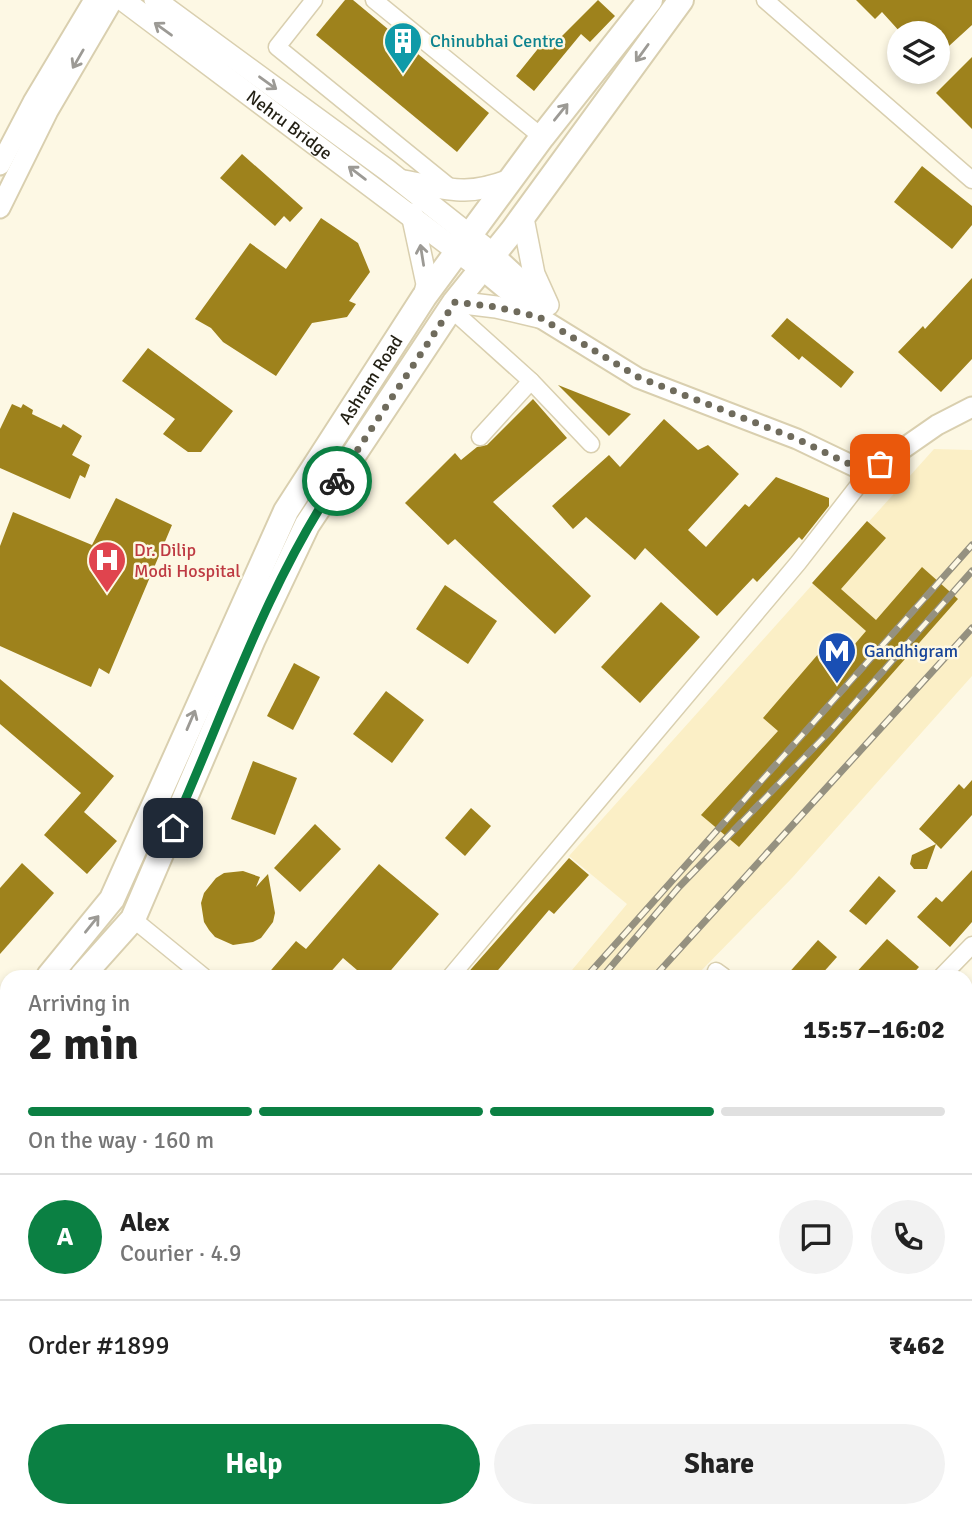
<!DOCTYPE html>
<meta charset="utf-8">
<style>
:root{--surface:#fff;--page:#f2f2f2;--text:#222;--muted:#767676;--line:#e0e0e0;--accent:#0b8043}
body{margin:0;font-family:Signika,sans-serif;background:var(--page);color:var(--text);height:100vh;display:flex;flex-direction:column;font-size:26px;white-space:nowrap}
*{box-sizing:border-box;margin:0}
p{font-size:23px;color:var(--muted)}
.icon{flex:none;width:38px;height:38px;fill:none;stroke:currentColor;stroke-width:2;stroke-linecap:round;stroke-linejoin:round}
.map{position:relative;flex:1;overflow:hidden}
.panel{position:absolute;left:0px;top:970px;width:973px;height:548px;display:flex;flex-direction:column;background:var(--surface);border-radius:21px 21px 0 0;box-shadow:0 4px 10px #0003}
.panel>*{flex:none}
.fabs{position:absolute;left:887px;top:21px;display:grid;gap:14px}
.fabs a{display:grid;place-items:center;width:63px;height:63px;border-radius:50%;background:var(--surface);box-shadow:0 4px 10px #0003;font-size:35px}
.pin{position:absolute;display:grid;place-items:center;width:60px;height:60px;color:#fff;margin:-30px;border-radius:14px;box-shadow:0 4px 10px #0006}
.courier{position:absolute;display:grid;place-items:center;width:70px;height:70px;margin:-35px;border:5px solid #0b8043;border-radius:50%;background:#fff;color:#222;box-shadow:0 2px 9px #0007}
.headline em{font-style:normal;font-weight:800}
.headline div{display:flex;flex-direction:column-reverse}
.headline{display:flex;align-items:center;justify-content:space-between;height:119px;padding:0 28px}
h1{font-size:46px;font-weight:800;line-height:52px}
.bar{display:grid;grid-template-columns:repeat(4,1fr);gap:10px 7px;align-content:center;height:84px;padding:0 28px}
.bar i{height:9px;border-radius:5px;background:var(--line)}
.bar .active{background:var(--accent)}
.bar p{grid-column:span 4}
.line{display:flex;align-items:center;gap:18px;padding:0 28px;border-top:2px solid var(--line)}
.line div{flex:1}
.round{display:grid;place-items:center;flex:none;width:74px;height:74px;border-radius:37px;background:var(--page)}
.cta{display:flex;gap:14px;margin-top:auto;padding:14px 28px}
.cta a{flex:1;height:80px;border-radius:42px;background:var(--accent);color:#fff;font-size:28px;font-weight:800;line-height:80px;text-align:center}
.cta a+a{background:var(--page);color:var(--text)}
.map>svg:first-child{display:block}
.built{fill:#fbefc6}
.building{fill:#9e821c}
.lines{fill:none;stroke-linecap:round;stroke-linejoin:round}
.minor-casing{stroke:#d9cfaf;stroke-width:19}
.tertiary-casing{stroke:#d9cfaf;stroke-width:23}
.secondary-casing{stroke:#d9cfaf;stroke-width:24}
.primary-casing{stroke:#d9cfaf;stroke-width:28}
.minor{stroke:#fff;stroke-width:16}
.tertiary{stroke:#fff;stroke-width:19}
.secondary{stroke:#fff;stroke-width:21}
.primary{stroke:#fff;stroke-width:24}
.rail-casing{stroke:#959180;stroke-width:7}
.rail{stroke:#fdf8e4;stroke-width:4.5;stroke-dasharray:13;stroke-linecap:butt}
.oneway{stroke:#9c9a95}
.done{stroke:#6f6b5c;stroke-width:7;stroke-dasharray:0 12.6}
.route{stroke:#0b8043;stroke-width:9}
.labels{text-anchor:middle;stroke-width:5;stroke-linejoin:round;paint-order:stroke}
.culture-label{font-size:18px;fill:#0d838f;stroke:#fdf8e4;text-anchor:start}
.street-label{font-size:18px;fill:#221f13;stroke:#fdf8e4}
.health-label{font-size:18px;fill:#be3a42;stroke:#fdf8e4;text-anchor:start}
.transit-label{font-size:18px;fill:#164399;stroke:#fdf8e4;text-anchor:start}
</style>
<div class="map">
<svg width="972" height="1517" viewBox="0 0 972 1517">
<rect width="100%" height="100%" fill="#fdf8e4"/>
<g class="built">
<path d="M934 449 972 450V676L792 878 696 976H567L627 904 569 856Z"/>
<path d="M0 1319 7 1333V1510H135L141 1517H0Z"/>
</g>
<g class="building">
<path d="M345 0H353L489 113 457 152 316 35Z"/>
<path d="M598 0 615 16 590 42 581 34 534 91 516 76 549 35 556 42Z"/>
<path d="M856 0H972V25L938 56V33H901L882 12 875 19Z"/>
<path d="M972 57V129L936 93Z"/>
<path d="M242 154 303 208 290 222 284 216 275 226 220 178Z"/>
<path d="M922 166 972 206V225L952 249 894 202Z"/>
<path d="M321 218 358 243 370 272 349 301 356 304 347 317 312 323 276 376 223 342 211 328 195 319 250 243 286 269Z"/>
<path d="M972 278V359L941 392 898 352 923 326 925 329Z"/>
<path d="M787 318 854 372 841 388 802 356 799 360 771 336Z"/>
<path d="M148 348 233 411 201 452H188L163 434 175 419 122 381Z"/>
<path d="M558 385 596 400 631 414 609 436Z"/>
<path d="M533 399 567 438 493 502 591 596 555 634 455 539 448 545 405 503 455 453 461 460 477 447 487 445Z"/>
<path d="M12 404 21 408 23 404 33 410 32 414 61 428 63 424 82 436 72 455 90 465 85 478 80 475 70 499 0 468V429Z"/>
<path d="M664 419 698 450 708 445 739 474 688 530 706 547 745 504 749 507 776 477 829 498V506L802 540 799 537 757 582 753 578 717 616 645 548 635 560 586 517 573 529 552 506 609 455 620 467Z"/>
<path d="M116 498 172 525 109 674 99 668 91 687 0 646V546L13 512 92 545Z"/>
<path d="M867 521 886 538 841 589 876 620 922 567 958 599 739 847 701 815 778 731 763 718 832 638 848 652 866 631 812 583Z"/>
<path d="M445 585 497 621 468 664 416 629Z"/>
<path d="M661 602 700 637 640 703 601 667Z"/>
<path d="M294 663 320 677 293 730 267 716Z"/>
<path d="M0 679 114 776 84 812 117 841 87 874 44 835 81 793 0 724Z"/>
<path d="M386 691 424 720 392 763 353 734Z"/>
<path d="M253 761 297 778 275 835 231 819Z"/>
<path d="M972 780V815L941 849 936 844 927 869H914L910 864 912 855 936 844 919 829 959 784 964 789Z"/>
<path d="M471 808 491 826 465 856 445 838Z"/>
<path d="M315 824 341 849 300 892 274 868Z"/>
<path d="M569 858 589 875 554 914 549 910 493 976H465Z"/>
<path d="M22 863 54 893 0 954V888Z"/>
<path d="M379 864 439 914 386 976H364L343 958 327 976H266L296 941 306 949Z"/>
<path d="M972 870V922L950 947 917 917 936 897 942 902Z"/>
<path d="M243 871 260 877 256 887 268 874 275 913 273 922 261 938 253 942 233 945 215 937 209 930 204 922 201 903 204 893 216 878 224 873Z"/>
<path d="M879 876 896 891 866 925 849 911Z"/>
<path d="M887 939 919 967 911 976H853Z"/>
<path d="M818 940 837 957 820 976H786Z"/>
</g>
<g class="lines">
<defs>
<g id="minor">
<path d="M314 0 277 47 452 189"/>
<path d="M374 0 542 137"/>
<path d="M765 0 972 180"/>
<path d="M451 309 531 381 480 437"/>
<path d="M531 381 591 444"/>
<path d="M133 919 203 976"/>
<path d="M716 971 723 976"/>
<path d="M451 976 798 563 868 473"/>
<path d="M942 976 972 945"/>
<path d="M966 1162 972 1156"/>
<path d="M966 1184 972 1190"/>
<path d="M603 1510 608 1517"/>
<path d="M387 1517 392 1510"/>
</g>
<g id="tertiary">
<path d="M0 165 33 102 94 0"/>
<path d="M0 208 48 111 113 0"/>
<path d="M493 254 546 303"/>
<path d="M481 269 539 317 638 378 797 439 868 473 937 425 972 407"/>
<path d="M0 1283 7 1292"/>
<path d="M966 1318 972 1315"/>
<path d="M0 1319 7 1327"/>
<path d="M163 1510 170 1517"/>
<path d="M185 1510 194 1517"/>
<path d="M806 1510 814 1517"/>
<path d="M683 1517 694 1510"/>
</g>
<g id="secondary">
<path id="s1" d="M123 0 481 269"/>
<path d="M155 0 387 170 493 254"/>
<path d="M404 181C450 189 464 197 510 180"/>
<path d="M412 214 427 284 424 297"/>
<path d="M523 218 534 274 548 305"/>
<path d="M455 302 496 307 539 317"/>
</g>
<g id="primary">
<path id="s2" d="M49 976 112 899 286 511 424 297 542 137 650 0"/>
<path d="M82 976 133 919 253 639 307 525 455 302 513 230 681 0"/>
<path d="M0 1026 7 1020"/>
<path d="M0 1062 7 1055"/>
</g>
</defs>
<use href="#minor" class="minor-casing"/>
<use href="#tertiary" class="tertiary-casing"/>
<use href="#secondary" class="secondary-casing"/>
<use href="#primary" class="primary-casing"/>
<use href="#minor" class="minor"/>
<use href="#tertiary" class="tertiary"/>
<use href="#secondary" class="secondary"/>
<use href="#primary" class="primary"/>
<defs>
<g id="rail">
<path d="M587 976 972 545"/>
<path d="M603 976 679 887 828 733 972 571"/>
<path d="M655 976 972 628"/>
<path d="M180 1517 184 1510"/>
<path d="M193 1517 197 1510"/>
<path d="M221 1517 225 1510"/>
</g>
</defs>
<use href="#rail" class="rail-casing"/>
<use href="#rail" class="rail"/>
</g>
<defs><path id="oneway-shaft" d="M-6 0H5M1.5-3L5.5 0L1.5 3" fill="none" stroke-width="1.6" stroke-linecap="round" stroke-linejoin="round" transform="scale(1.75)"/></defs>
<g class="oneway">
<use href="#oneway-shaft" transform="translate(163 29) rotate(-144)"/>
<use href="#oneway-shaft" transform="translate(642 53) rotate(126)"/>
<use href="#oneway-shaft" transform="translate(78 59) rotate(120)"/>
<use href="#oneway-shaft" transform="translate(268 83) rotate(36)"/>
<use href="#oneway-shaft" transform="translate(561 112) rotate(-51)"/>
<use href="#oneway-shaft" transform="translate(357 173) rotate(-143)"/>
<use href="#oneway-shaft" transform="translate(422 255) rotate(-99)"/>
<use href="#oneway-shaft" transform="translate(191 720) rotate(-67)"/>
<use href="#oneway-shaft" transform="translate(92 924) rotate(-51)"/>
</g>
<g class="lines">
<path class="done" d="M337 481 455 302 496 307 539 317 638 377 797 439 868 473 880 464"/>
<path class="route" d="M173 828C225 711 266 587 337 481"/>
</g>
<defs>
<symbol id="building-pin" viewBox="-11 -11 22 30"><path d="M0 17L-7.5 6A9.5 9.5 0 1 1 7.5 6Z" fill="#0f9aa8" stroke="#fdf8e4"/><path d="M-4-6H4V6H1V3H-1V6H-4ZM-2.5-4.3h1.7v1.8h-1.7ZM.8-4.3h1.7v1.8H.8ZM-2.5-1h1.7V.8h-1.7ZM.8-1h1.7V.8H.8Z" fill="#fff"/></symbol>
<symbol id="hospital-pin" viewBox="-11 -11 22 30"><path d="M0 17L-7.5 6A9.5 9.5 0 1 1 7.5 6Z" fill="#e0444e" stroke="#fdf8e4"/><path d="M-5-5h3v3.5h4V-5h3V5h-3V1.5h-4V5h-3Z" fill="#fff"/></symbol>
<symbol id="metro-pin" viewBox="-11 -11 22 30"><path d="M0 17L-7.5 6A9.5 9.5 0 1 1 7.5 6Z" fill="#1a4fb4" stroke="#fdf8e4"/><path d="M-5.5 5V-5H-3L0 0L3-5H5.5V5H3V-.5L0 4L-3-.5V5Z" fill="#fff"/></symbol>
</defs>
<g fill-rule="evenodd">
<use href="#building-pin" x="381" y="19" width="44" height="60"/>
<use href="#hospital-pin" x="85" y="538" width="44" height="60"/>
<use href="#metro-pin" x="815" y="629" width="44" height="60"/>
</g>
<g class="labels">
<g class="culture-label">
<text x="430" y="47">Chinubhai Centre</text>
</g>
<g class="street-label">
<text dy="6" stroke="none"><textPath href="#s1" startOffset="208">Nehru Bridge</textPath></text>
<text dy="6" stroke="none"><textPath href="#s2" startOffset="681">Ashram Road</textPath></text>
</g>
<g class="health-label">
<text x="134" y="556">Dr. Dilip<tspan x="134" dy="21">Modi Hospital</tspan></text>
</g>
<g class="transit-label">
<text x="864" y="657">Gandhigram</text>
</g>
</g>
</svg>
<div class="fabs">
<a><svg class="icon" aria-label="layers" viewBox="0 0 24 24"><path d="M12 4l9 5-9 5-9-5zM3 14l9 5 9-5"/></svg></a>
</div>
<div class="pin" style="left:880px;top:464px;background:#ea580c"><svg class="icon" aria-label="bag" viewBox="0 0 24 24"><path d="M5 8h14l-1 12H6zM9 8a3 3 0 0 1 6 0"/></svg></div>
<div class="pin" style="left:173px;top:828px;background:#1f2937"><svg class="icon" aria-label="home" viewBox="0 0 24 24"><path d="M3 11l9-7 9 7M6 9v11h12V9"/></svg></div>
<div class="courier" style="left:337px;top:481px"><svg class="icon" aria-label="bike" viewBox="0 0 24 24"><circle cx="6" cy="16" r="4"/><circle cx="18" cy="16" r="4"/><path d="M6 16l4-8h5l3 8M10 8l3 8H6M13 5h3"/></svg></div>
<section class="panel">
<div class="headline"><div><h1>2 min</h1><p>Arriving in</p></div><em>15:57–16:02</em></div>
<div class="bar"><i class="active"></i><i class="active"></i><i class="active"></i><i></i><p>On the way · 160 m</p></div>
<div class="line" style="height:126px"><b class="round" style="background:var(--accent);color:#fff">A</b><div><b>Alex</b><p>Courier · 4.9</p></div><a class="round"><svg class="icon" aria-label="chat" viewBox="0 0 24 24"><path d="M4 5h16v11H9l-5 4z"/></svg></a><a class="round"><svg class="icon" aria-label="phone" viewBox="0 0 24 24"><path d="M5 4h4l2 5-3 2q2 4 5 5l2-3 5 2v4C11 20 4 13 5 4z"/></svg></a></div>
<div class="line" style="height:91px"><div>Order #1899</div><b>₹462</b></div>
<div class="cta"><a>Help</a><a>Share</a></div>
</section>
</div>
